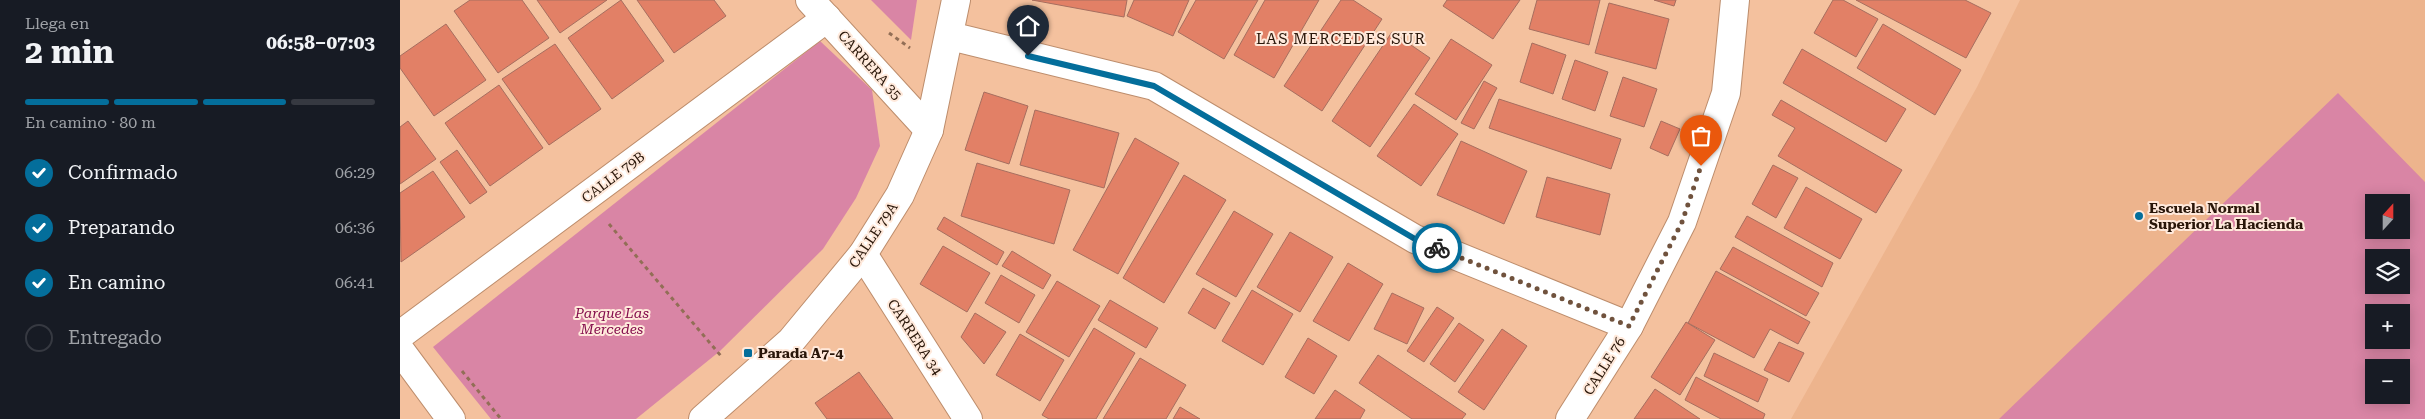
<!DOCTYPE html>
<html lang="es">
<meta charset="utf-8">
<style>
:root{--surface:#171b24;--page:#20242c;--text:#f1f3f6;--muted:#9ea1a6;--line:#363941;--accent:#046e9b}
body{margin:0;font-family:"Roboto Serif",serif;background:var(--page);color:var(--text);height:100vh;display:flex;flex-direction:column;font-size:19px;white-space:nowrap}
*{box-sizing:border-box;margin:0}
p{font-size:16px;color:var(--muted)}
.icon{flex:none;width:28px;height:28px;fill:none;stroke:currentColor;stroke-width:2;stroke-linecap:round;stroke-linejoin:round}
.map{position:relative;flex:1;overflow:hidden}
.drawer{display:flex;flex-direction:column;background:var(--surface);width:400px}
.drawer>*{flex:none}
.needle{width:32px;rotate:21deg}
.fabs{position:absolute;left:1965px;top:194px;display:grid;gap:10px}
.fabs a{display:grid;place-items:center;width:45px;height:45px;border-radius:0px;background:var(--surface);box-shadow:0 2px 12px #0003;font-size:25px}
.pin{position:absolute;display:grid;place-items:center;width:42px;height:42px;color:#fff;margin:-51px -21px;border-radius:50% 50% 50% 0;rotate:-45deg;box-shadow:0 0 5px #0007}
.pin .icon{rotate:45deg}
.courier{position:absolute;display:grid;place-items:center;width:50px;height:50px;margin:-25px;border:4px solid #046e9b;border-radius:50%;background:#fff;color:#222;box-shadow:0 1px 6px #0007}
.overview em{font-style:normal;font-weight:700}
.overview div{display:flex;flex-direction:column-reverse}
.overview{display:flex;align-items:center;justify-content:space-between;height:85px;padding:0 25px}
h1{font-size:32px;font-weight:700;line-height:38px}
.bar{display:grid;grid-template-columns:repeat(4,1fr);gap:8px 5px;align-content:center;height:60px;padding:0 25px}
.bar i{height:6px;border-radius:4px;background:var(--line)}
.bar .active{background:var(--accent)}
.bar p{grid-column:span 4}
ol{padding:0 25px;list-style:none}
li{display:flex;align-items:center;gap:15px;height:55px}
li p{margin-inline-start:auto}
li .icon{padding:5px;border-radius:50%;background:var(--accent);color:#fff;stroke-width:4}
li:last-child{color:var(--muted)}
li i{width:28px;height:28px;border:2px solid var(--line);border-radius:50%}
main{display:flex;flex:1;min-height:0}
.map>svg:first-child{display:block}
.built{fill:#edb48d;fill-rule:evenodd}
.green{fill:#d985a5;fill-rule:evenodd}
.building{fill:#e28066;stroke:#a66e5f}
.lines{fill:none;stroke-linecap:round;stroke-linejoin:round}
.street-casing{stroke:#bd8d6c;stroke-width:30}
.secondary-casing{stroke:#bd8d6c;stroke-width:30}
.path{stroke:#926e56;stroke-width:3;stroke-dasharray:4 4;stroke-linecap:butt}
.street{stroke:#fff;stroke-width:28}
.secondary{stroke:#fff;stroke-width:28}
.done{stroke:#70523d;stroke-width:5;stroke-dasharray:0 9}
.route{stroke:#046e9b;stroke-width:6}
.poi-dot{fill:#046e9b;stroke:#ffe9db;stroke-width:2}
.labels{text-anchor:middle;stroke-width:4;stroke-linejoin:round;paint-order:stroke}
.street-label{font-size:14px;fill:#291609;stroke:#ffe9db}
.poi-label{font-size:14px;font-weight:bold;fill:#291609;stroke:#ffe9db;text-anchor:start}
.park-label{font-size:14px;font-style:italic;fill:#840d4c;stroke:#ffe9db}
.neighbourhood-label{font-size:15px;letter-spacing:1px;fill:#291609;stroke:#ffe9db}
</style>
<main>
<section class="drawer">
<div class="overview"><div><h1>2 min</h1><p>Llega en</p></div><em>06:58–07:03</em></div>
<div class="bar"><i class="active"></i><i class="active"></i><i class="active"></i><i></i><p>En camino · 80 m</p></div>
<ol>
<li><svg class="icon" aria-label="check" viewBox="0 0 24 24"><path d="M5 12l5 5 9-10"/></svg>Confirmado<p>06:29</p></li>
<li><svg class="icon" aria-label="check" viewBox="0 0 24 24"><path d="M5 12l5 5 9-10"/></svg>Preparando<p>06:36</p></li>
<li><svg class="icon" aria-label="check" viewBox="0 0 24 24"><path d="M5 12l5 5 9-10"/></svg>En camino<p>06:41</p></li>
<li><i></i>Entregado</li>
</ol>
</section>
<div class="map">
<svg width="2025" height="419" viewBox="0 0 2025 419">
<rect width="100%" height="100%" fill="#f4c19e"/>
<path class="built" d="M1620 0H2025V419H1391L1577 87ZM1974 202H2001V230H1974ZM1974 258H2001V285H1974ZM1974 312H2001V340H1974ZM1974 368H2001V395H1974Z"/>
<g class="green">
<path d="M471 0H517L511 40Z"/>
<path d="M420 41 472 90 480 146 456 198 423 249 320 351 236 419H91L33 347Z"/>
<path d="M1938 93 2025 182V419H1599ZM2001 202V230H1974V202ZM1974 258H2001V285H1974ZM1974 312H2001V340H1974ZM1974 368H2001V395H1974Z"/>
</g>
<g class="building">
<path d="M70 0H122L149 38 98 73 54 11Z"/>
<path d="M137 0H207L160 33Z"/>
<path d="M221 0 264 61 212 99 168 38Z"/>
<path d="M237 0H314L326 16 274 53Z"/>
<path d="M632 0H727L724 17Z"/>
<path d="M734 0H789L773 36 727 16Z"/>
<path d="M796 0H858L824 59 778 32Z"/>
<path d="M865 0H919L874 78 834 55Z"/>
<path d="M941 0H953L982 19 922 111 884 86Z"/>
<path d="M1047 0H1120L1093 39 1043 6Z"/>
<path d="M1137 0H1200L1189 45 1129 29Z"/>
<path d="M1254 0H1276L1274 6Z"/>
<path d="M1433 0H1443L1478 19 1456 57 1414 33Z"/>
<path d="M1456 0H1565L1591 13 1566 58Z"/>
<path d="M1209 3 1269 19 1256 69 1195 53Z"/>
<path d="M46 24 86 80 34 116 0 68V56Z"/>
<path d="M1483 24 1561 70 1535 115 1457 68Z"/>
<path d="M992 32 1030 58 970 147 932 121Z"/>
<path d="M1051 39 1092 65 1056 120 1015 94Z"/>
<path d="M1132 43 1166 55 1153 94 1120 82Z"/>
<path d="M155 44 201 109 149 145 102 79Z"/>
<path d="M1402 49 1506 109 1486 142 1383 83Z"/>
<path d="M1175 60 1208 72 1195 111 1162 99Z"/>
<path d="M1223 77 1257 89 1244 127 1210 116Z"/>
<path d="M1084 81 1097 88 1074 129 1061 123Z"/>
<path d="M99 85 143 148 90 186 45 123Z"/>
<path d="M584 92 628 106 609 164 565 150Z"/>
<path d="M1099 99 1221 139 1211 169 1089 128Z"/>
<path d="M1381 100 1502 170 1476 213 1378 156 1395 128 1372 115Z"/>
<path d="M1014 104 1058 134 1021 186 977 156Z"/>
<path d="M635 110 719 133 704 188 620 165Z"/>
<path d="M8 121 36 159 0 184V127Z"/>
<path d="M1261 121 1280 129 1268 156 1250 148Z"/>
<path d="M735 138 779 163 718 274 673 250Z"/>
<path d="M1061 141 1127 171 1104 224 1037 195Z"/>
<path d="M57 150 87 192 70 204 40 162Z"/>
<path d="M577 163 670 190 654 244 561 216Z"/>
<path d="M1373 165 1398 178 1376 218 1352 204Z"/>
<path d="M33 171 65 217 1 262 0 193Z"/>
<path d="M784 175 826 200 764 303 723 278Z"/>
<path d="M1147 177 1210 194 1200 235 1136 217Z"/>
<path d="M1406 187 1462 219 1440 259 1384 228Z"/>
<path d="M834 211 873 234 836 297 796 274Z"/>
<path d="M1347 216 1433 263 1422 287 1335 237Z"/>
<path d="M544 217 604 252 597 265 537 229Z"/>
<path d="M890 232 933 257 900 312 857 287Z"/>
<path d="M543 246 590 273 567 312 520 284Z"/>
<path d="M1333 247 1419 293 1406 316 1320 269Z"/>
<path d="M612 251 651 275 643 289 602 266Z"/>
<path d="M948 263 983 284 949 341 913 321Z"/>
<path d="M1316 271 1410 322 1398 344 1370 329 1354 358 1288 323Z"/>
<path d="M601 275 635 295 619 323 585 303Z"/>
<path d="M657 281 700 306 669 357 626 332Z"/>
<path d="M803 288 830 303 815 329 788 313Z"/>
<path d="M852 290 893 314 863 365 822 341Z"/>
<path d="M992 293 1024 308 1007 344 974 329Z"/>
<path d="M710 300 758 328 746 348 698 320Z"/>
<path d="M1037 307 1054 318 1024 362 1007 351Z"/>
<path d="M575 313 606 332 584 364 561 337Z"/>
<path d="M1286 322 1315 340 1280 395 1251 377Z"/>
<path d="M1059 323 1084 340 1055 382 1030 364Z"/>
<path d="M694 328 735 353 696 419H649L642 415Z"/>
<path d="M1102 329 1127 346 1084 410 1058 392Z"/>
<path d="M620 334 664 360 640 401 596 375Z"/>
<path d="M908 338 937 356 914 394 885 377Z"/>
<path d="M1379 342 1404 353 1389 382 1364 370Z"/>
<path d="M1314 353 1368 379 1358 402 1304 376Z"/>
<path d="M978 355 1066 414 1062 419H1012L959 383Z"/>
<path d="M740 358 786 385 766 419H703Z"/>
<path d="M459 372 493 419H427L415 403Z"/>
<path d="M1296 377 1365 414 1363 419H1321L1285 400Z"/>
<path d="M1255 389 1300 419H1234Z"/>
<path d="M935 390 965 410 960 419H915Z"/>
<path d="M780 407 800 419H773Z"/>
</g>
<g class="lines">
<defs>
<g id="street">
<path d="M410 0 529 130"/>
<path d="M550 36 754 86 1015 239 1229 326"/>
<path d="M463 254 568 419"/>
<path d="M0 335 427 18"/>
<path d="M0 350 51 419"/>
<path d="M1170 419 1229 326 1282 222 1326 93 1335 0"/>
</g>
<path id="secondary" d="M303 419 391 341 463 254 500 195 529 130 556 0"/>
</defs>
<use href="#street" class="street-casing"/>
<use href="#secondary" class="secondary-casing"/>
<g class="path">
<path d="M489 33 510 48"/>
<path d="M209 224 321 356"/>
<path d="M62 371 101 419"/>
</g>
<use href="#street" class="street"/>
<use href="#secondary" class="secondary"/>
</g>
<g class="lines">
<path class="done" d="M1037 248 1229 326 1282 222 1301 166"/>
<path class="route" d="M628 56 754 86 1015 239 1037 248"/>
</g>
<g class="poi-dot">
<circle cx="1739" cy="216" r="5"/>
<rect x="343" y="348" width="10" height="10" rx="2.5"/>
</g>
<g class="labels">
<g class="street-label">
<text transform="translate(470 65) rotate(48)" y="5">CARRERA 35</text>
<text transform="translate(213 177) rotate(-37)" y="5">CALLE 79B</text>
<text transform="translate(473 235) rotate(-56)" y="5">CALLE 79A</text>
<text transform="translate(515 337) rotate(57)" y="5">CARRERA 34</text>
<text transform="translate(1204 366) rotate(-58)" y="5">CALLE 76</text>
</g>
<g class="poi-label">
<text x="1749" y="213">Escuela Normal<tspan x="1749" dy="16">Superior La Hacienda</tspan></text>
<text x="358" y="358">Parada A7-4</text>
</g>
<g class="park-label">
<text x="212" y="318">Parque Las<tspan x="212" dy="16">Mercedes</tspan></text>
</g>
<g class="neighbourhood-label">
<text x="941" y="44">LAS MERCEDES SUR</text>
</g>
</g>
</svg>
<div class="fabs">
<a><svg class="needle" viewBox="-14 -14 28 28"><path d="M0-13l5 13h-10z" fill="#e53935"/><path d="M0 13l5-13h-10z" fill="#9ea1a6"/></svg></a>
<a><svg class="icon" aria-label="layers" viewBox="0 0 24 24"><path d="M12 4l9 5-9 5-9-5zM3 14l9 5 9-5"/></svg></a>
<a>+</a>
<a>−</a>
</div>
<div class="pin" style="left:1301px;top:166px;background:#ea580c"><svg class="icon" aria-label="bag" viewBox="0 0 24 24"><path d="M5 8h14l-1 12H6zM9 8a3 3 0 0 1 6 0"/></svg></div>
<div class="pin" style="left:628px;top:56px;background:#1f2937"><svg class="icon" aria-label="home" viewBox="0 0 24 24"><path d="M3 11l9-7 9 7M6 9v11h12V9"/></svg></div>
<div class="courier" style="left:1037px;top:248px"><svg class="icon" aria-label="bike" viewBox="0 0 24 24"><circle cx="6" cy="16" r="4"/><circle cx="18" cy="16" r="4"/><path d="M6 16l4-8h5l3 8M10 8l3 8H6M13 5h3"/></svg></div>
</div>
</main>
